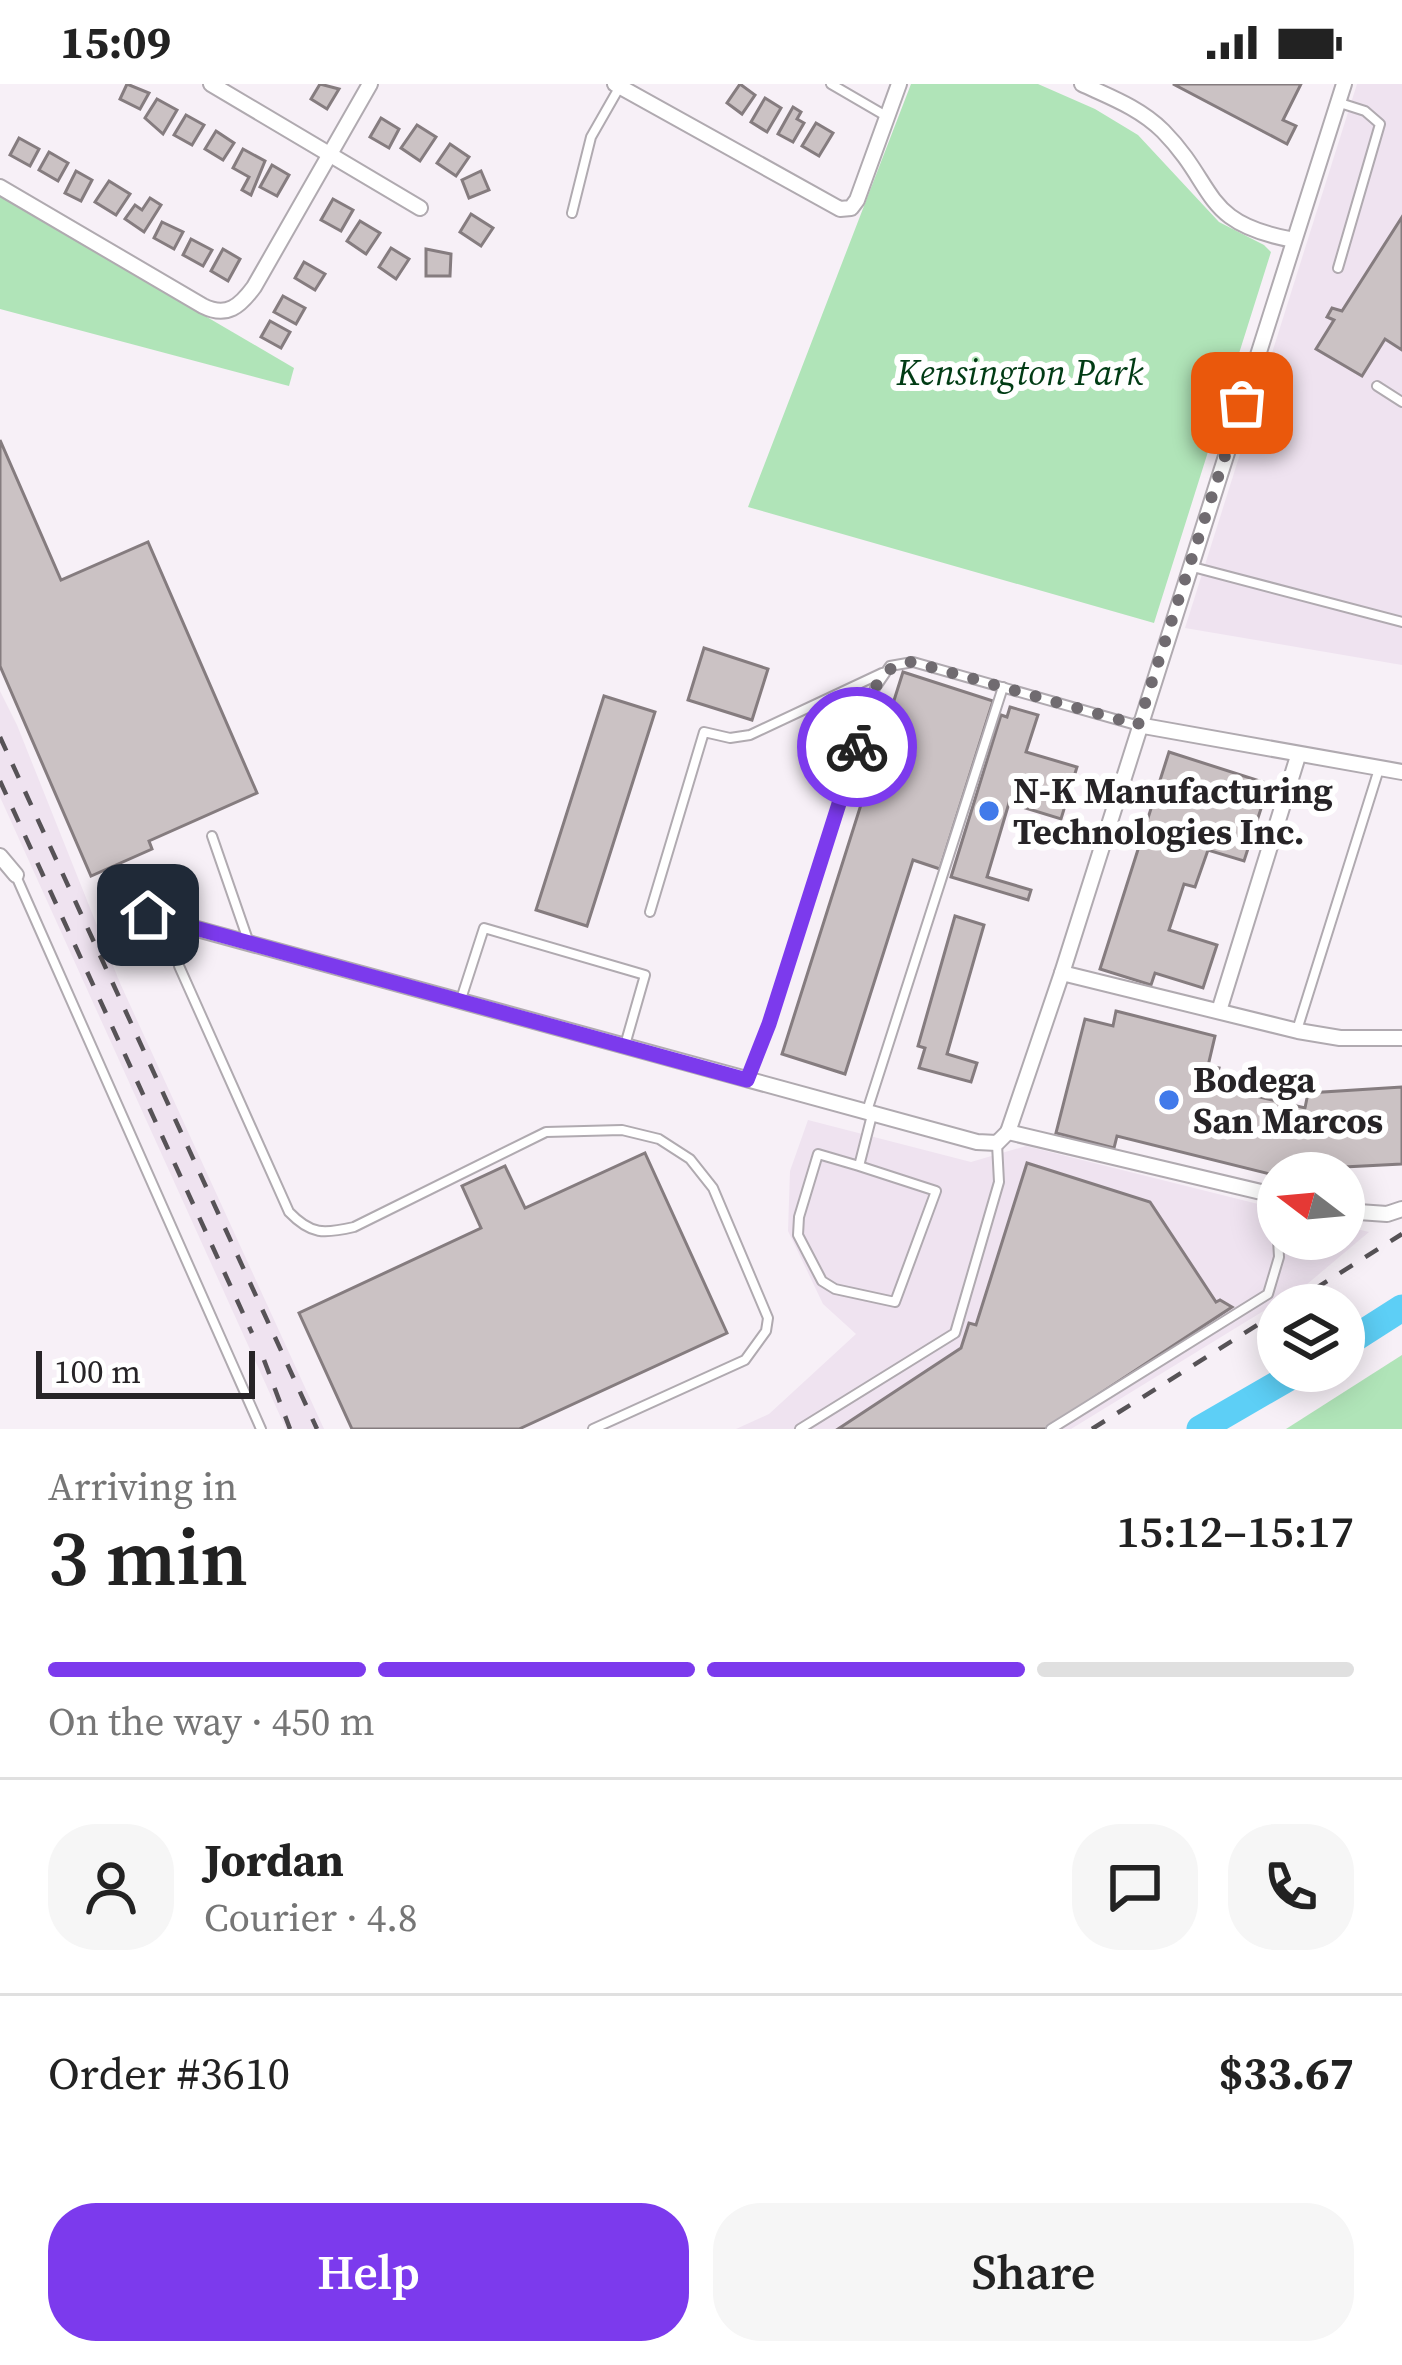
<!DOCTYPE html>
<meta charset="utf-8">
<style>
:root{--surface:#fff;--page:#f6f6f6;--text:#222;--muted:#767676;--line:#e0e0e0;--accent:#7c3aed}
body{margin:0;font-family:"Source Serif 4",serif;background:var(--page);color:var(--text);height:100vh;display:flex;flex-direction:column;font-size:45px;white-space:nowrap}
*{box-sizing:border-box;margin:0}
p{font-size:39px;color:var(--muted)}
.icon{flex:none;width:66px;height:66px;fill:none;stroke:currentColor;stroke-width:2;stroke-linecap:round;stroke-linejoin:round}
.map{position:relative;height:1345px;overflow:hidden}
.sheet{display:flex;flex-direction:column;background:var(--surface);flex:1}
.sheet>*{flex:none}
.needle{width:78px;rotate:286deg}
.fabs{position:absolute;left:1257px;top:1068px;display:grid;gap:24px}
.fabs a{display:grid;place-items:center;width:108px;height:108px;border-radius:50%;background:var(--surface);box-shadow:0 6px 30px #0003;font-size:60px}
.scale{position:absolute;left:36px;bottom:30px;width:219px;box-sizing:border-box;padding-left:12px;border:6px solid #272427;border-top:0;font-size:33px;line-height:42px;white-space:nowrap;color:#272427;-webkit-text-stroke:9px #fff;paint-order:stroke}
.pin{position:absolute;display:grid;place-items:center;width:102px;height:102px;color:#fff;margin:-51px;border-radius:24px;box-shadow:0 6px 18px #0006}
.courier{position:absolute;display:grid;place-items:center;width:120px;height:120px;margin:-60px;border:9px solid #7c3aed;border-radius:50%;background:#fff;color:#222;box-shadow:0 3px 15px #0007}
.head em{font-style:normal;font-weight:600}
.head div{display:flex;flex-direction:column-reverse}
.head{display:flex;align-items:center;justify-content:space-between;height:204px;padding:0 48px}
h1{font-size:78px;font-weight:600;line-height:90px}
.bar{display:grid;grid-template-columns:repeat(4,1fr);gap:18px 12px;align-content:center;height:144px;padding:0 48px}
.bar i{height:15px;border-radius:9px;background:var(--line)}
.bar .selected{background:var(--accent)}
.bar p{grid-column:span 4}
.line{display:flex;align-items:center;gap:30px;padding:0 48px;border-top:3px solid var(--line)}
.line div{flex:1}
.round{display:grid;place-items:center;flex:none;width:126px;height:126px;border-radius:48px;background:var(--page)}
.primary-button{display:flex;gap:24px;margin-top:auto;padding:24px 48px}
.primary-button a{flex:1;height:138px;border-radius:48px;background:var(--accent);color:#fff;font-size:48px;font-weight:600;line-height:138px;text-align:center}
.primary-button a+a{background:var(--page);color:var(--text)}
.status{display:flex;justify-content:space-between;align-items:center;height:84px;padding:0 60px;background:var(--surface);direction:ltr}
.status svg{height:33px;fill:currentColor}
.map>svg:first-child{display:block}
.built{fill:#efe3f0}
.green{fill:#b0e4b8}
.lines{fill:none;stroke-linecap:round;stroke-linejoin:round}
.river{stroke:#5dcff6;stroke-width:27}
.building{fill:#cbc2c4;stroke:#857c7f;stroke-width:3}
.lane-casing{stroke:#b0aab0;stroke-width:12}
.street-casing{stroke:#b0aab0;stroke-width:18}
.lane{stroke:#fff;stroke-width:8}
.street{stroke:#fff;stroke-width:14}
.rail{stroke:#565256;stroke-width:4.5;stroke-dasharray:15 15;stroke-linecap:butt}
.done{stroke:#706b70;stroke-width:12;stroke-dasharray:0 21.6}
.route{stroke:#7c3aed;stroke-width:15}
.poi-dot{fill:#417aea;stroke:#fff;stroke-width:4.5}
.labels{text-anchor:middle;stroke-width:12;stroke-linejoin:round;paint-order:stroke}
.park-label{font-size:36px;font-style:italic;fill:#003b14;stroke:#fff}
.poi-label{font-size:36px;font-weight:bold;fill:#272427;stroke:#fff;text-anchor:start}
</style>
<div class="status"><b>15:09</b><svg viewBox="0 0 49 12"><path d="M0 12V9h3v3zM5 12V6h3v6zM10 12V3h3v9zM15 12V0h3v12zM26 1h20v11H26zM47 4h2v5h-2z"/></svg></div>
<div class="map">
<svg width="1402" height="1345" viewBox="0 0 1402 1345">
<rect width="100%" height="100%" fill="#f7f0f7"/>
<g class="built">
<path d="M1357 0H1402V581L1185 544Z"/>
<path d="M0 607 17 641 120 899 324 1345H286L0 713Z"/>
<path d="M808 1036 971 1078 1026 1062 1278 1125V1155H1344V1142L1369 1148 1306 1201 1071 1345H736L769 1330 856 1250 823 1220 788 1147 790 1087Z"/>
</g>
<g class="green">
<path d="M911 0H1038L1095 25 1138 51 1219 138 1264 161 1271 168 1154 539 748 423Z"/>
<path d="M0 112 294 284 289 302 0 225Z"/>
<path d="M1402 1271V1345H1286Z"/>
</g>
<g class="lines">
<g class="river">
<path d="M1344 1261 1402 1224"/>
<path d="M1200 1345 1300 1287"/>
</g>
</g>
<g class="building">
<path d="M127 0 149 9 140 25 120 15Z"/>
<path d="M320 0 339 5 327 25 311 15Z"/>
<path d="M740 0 755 11 742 30 727 19Z"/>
<path d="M1173 0H1301L1283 36 1296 42 1287 60Z"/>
<path d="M765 14 781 24 767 48 751 38Z"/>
<path d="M157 15 177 26 163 50 145 34Z"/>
<path d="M793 23 801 28 797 35 804 39 793 58 778 50Z"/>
<path d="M186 31 204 41 192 61 174 51Z"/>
<path d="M381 34 399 45 389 64 370 53Z"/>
<path d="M816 39 833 49 819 72 802 62Z"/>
<path d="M417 41 436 53 420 77 401 64Z"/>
<path d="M216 47 234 59 223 76 205 65Z"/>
<path d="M19 54 39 65 30 82 10 71Z"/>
<path d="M450 60 469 73 456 92 437 79Z"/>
<path d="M243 65 265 77 251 111 242 106 249 93 233 84Z"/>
<path d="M49 68 68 79 58 97 39 86Z"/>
<path d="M272 81 289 91 277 112 260 103Z"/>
<path d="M76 87 92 96 81 117 65 109Z"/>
<path d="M481 87 489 106 469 114 462 96Z"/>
<path d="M109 97 130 110 116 131 95 118Z"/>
<path d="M150 114 161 121 144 148 125 135 135 121 142 126Z"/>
<path d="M333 115 353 126 341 147 321 136Z"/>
<path d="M471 130 493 144 481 162 460 148Z"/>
<path d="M1402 133V266L1385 255 1362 292 1316 265 1334 236 1327 233 1332 224 1342 227Z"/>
<path d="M360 137 380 149 366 170 347 157Z"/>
<path d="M162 138 183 148 174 165 154 154Z"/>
<path d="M191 155 212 166 203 182 183 171Z"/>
<path d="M391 164 409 175 396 195 379 183Z"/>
<path d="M223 165 240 175 228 197 211 187Z"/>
<path d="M426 165 451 170 450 192H426Z"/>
<path d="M304 178 325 190 315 206 295 194Z"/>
<path d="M283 212 305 224 296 240 274 228Z"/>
<path d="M270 237 290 248 281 264 261 253Z"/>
<path d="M0 356 61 496 148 458 257 709 149 757 152 765 91 792 0 582Z"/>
<path d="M704 564 768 585 752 636 688 616Z"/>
<path d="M903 588 993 617 940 785 913 776 845 990 782 970Z"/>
<path d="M604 612 655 628 587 842 536 826Z"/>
<path d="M1010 623 1038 631 1026 668 1077 683 1061 735 1009 719 987 793 1031 806 1028 816 951 793 1001 631 1007 633Z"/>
<path d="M1169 668 1269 700 1244 777 1208 766 1195 803 1184 800 1169 846 1217 861 1203 904 1155 889 1151 901 1100 885Z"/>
<path d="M955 832 984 841 947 970 977 979 971 998 919 984 925 964 918 962Z"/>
<path d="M1116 927 1215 952 1208 982 1219 984 1214 1002 1305 1024 1308 1009 1402 1003V1080L1325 1084V1089H1278V1092L1117 1052 1114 1064 1056 1049 1085 935 1113 942Z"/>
<path d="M645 1069 727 1249 519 1345H352L299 1229 481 1144 462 1102 505 1082 525 1124Z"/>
<path d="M1027 1079 1150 1118 1216 1218 1220 1216 1232 1223 1046 1345H838L961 1264 969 1239 976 1241Z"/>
</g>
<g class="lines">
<defs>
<g id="lane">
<path d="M831 0 886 32"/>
<path d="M572 129 591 53 619 4"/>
<path d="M1338 184 1380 40 1365 27 1340 19"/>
<path d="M1377 302 1402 318"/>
<path d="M1189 482 1402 538"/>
<path d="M212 752 248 856"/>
<path d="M16 792 261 1345"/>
<path d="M650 828 704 648 730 654 750 651 882 589"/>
<path d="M183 842 175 864 179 882 289 1128C311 1151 324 1150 354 1143L546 1048 622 1046 659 1055 690 1075 713 1104 768 1234 766 1247 745 1276 593 1345"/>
<path d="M461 915 484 844 645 891 625 961"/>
<path d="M1297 946 1379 685"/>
<path d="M748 994 769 940 875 604 890 582 913 578 1136 641"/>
<path d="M867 1027 1003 603"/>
<path d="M859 1082 936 1107 895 1218 835 1205 822 1197 798 1151 799 1133 818 1070 859 1082 872 1031"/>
<path d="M800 1345 955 1249 999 1098 997 1060"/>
<path d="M1051 1345 1268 1210 1279 1173 1278 1155"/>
</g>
<g id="street">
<path d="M211 0 420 124"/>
<path d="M615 0 840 125 851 124 857 116 899 0"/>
<path d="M1082 0C1110 13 1140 24 1163 47 1218 103 1200 139 1294 156"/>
<path d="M0 103 203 222C227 234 240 222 254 203L370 0"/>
<path d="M1138 641 1402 688"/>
<path d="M0 772 16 791"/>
<path d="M113 822 977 1058 997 1059 1008 1048"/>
<path d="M1062 889 1298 947 1340 954H1402"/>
<path d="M1219 927 1298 672"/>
<path d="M1008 1048 1062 889 1344 0"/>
<path d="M1008 1048 1278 1112"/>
<path d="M1344 1127 1387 1130 1402 1125"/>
</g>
</defs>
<use href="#lane" class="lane-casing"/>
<use href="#street" class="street-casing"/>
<use href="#lane" class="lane"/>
<use href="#street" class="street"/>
<g class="rail">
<path d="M0 653 317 1345"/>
<path d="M0 697 252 1249"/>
<path d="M1289 1221 1402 1150"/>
<path d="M264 1276 290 1345"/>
<path d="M1092 1345 1278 1228"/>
</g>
</g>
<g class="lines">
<path class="done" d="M857 663C867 630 871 579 913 578L1138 641 1242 319"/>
<path class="route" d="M148 831 747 996 769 940 857 663"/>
</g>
<g class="poi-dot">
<circle cx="989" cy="727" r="12"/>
<circle cx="1169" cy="1016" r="12"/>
</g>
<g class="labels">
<g class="park-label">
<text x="1020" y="301">Kensington Park</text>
</g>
<g class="poi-label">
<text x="1013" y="719">N-K Manufacturing<tspan x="1013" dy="41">Technologies Inc.</tspan></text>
<text x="1193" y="1008">Bodega<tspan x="1193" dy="41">San Marcos</tspan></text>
</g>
</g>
</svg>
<div class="fabs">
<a><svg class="needle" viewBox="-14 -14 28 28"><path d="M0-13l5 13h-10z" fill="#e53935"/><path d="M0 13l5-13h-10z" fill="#767676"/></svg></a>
<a><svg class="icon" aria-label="layers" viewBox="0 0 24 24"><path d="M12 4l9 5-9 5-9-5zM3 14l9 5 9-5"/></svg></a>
</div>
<div class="scale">100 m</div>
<div class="pin" style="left:1242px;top:319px;background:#ea580c"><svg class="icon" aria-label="bag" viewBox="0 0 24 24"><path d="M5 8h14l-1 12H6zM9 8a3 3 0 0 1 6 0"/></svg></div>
<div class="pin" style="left:148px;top:831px;background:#1f2937"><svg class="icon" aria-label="home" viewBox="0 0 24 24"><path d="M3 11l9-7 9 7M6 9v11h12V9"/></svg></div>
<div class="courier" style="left:857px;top:663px"><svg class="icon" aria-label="bike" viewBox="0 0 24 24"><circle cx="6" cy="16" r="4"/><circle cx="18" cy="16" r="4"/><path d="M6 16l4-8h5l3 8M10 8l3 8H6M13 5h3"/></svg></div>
</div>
<section class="sheet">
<div class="head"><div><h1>3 min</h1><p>Arriving in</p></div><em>15:12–15:17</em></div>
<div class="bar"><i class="selected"></i><i class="selected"></i><i class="selected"></i><i></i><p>On the way · 450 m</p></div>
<div class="line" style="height:216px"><a class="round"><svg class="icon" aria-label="person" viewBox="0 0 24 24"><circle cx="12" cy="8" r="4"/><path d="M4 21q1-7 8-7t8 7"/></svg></a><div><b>Jordan</b><p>Courier · 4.8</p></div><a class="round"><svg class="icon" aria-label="chat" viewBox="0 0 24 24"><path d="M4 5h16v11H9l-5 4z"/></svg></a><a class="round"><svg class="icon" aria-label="phone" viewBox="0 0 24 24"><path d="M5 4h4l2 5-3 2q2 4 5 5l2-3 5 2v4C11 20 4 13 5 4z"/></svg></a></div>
<div class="line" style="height:156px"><div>Order #3610</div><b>$33.67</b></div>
<div class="primary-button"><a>Help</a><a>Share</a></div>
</section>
